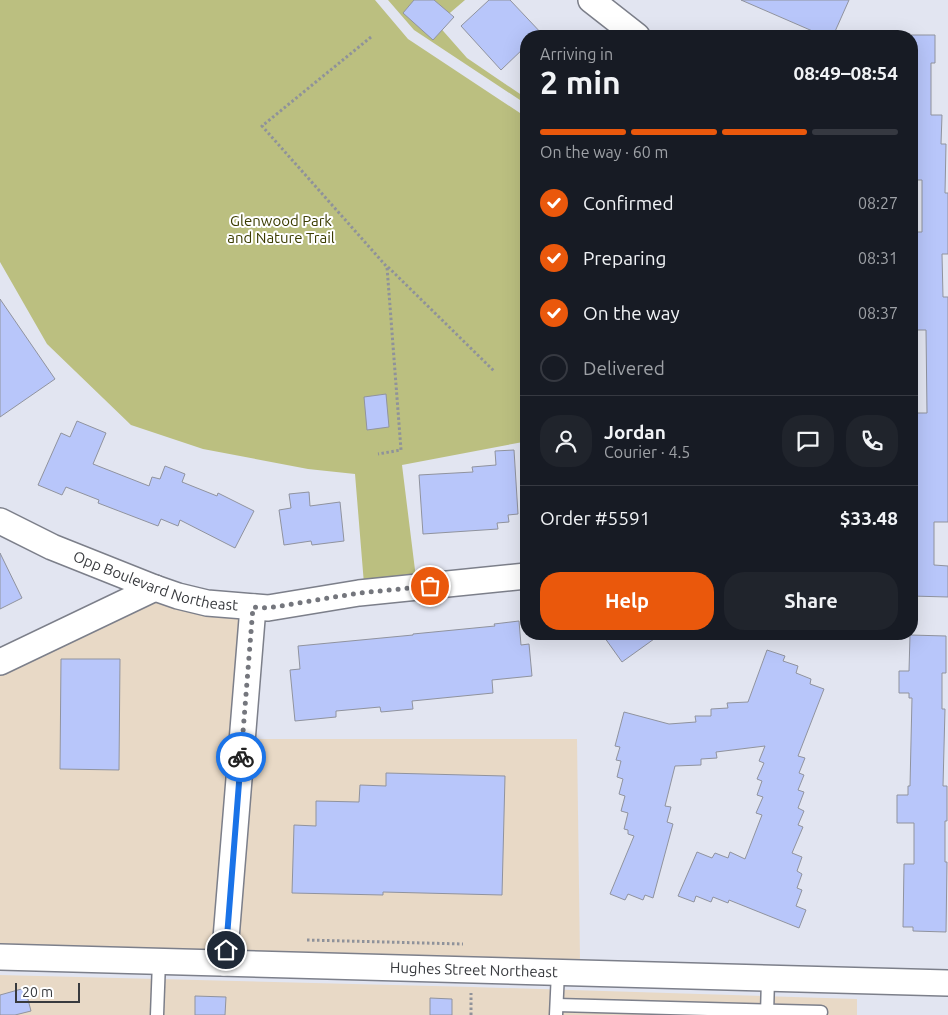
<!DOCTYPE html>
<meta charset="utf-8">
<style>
:root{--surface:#171b24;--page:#20242c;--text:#f1f3f6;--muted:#9ea1a6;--line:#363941;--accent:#ea580c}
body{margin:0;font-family:Ubuntu,sans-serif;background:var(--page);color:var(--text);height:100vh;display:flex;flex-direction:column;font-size:19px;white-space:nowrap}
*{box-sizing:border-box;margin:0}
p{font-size:16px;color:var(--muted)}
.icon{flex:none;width:28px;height:28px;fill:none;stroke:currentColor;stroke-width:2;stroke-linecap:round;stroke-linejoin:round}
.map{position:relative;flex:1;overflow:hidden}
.details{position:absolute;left:520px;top:30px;width:398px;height:610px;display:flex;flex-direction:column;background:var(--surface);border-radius:20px;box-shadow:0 5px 20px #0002}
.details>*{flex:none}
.scale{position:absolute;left:15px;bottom:12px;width:65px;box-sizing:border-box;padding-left:5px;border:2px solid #383a3e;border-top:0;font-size:14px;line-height:18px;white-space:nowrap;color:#383a3e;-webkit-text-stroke:4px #fff;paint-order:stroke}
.pin{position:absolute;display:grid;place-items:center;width:42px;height:42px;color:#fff;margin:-21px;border:2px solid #fff;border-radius:50%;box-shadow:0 1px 5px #0007}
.courier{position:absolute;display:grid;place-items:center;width:50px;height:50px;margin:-25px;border:4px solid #1a73e8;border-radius:50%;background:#fff;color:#222;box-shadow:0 1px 6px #0007}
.overview em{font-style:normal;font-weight:700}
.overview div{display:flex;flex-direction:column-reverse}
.overview{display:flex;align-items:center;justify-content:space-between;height:85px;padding:0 20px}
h1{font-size:32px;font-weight:700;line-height:38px}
.bar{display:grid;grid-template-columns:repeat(4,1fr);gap:8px 5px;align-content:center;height:60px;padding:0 20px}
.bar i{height:6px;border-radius:4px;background:var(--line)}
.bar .active{background:var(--accent)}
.bar p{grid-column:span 4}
.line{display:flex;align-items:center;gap:12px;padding:0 20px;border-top:1px solid var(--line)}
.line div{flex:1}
.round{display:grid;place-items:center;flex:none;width:52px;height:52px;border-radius:20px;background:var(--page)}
ol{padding:0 20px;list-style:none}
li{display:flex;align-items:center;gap:15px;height:55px}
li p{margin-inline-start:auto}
li .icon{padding:5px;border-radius:50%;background:var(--accent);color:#fff;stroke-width:4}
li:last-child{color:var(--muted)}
li i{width:28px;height:28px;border:2px solid var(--line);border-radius:50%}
.button{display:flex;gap:10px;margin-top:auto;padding:10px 20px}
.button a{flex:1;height:58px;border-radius:20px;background:var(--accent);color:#fff;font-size:20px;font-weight:700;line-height:58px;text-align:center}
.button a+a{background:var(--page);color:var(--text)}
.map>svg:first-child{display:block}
.commercial{fill:#e8d9c6}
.green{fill:#bbbf80}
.building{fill:#b8c6fa;stroke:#90939e}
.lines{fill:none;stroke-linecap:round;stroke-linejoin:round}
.service-casing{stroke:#7c7f8a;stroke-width:15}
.minor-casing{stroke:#7c7f8a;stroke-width:28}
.path{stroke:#8f929a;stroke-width:3;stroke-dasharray:2.5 2.5;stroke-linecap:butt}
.service{stroke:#fff;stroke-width:12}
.minor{stroke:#fff;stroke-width:25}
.done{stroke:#74767d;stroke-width:5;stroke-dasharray:0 9}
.route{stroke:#1a73e8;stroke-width:6}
.labels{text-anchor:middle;stroke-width:4;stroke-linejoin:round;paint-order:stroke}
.park-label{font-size:15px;fill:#3b3c01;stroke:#fff}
.street-label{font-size:15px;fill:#383a3e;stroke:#fff}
</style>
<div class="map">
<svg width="948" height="1015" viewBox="0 0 948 1015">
<rect width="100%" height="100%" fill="#e2e5f1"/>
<g class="commercial">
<path d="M155 601 205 616 241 619 214 950 0 944V676Z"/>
<path d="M253 739H577L580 960 236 951Z"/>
<path d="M0 975 472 987 857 999V1015H0Z"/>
</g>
<g class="green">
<path d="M0 0H375L408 39 526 117V440L523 442 402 465 416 578 364 584 355 474 308 469 203 449 131 425 47 344 0 262Z"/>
<path d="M388 0H465L437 24 467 58 526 98V104L414 30Z"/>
</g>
<g class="building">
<path d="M414 0H434L454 17 433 40 403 13Z"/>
<path d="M489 0H510L544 36H526V46L501 70 461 26Z"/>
<path d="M741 0H849L833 36H824Z"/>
<path d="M911 35H935V63H931V115H942L941 144H946L945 193H948V254H942L943 297H948V522H934V565L948 566V597L911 596V420H915V413H927L926 330H914V253H911V232H922V180H911L913 91H911Z"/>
<path d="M0 299 55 379 0 417Z"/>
<path d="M386 394 389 427 367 430 364 397Z"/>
<path d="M77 421 106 433 93 464 149 486 152 477 160 479 165 466 185 474 182 482 217 496 218 493 254 511 235 548 180 520 178 526 161 519 158 526 98 503 99 500 66 487 62 495 38 485 61 433 70 437Z"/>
<path d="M514 450 518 514 508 515 509 522 497 523 498 529 423 534 419 475 473 472 472 467 496 465 495 451Z"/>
<path d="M309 492 310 506 340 502 344 541 312 545 311 541 284 545 279 510 291 508 289 494Z"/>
<path d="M0 553 22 598 0 609Z"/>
<path d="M519 621 521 645 529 644 532 676 492 680 493 693 412 701 413 709 381 712 380 707 336 711V717L295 721 290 670 300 669 298 646 413 635V634L495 626 494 624Z"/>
<path d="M602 634H661L622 662Z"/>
<path d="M910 635 946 636V673H942V709H945L943 786H947V821H945V862H947L946 932 913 931V927H903L904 864H914V823H897V795H908V786H910L912 698H909V693H899V671H909Z"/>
<path d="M767 650 785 656 783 661 798 666 796 673 811 679 810 684 824 689 798 756 805 758 799 773 804 775 798 790 804 792 798 808 804 811 798 825 803 827 792 853 802 857 797 871 802 874 797 888 802 890 796 906 806 910 799 928 729 900 728 903 713 897 711 902 696 896 694 902 678 896 697 852 712 858 715 853 728 858 730 852 745 859 762 815 756 813 763 797 757 795 762 781 757 779 764 763 759 761 765 746 716 752 717 758 701 759V765L675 766 665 806 671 807 667 822 673 824 653 898 645 895 643 900 628 894 625 900 610 894 634 836 628 834V830L624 829 628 813 621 811 625 796 619 794 623 779 617 777 621 761 616 760 620 747 615 746 624 712 669 724 696 722 695 716H711V709L728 708 727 703 748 702Z"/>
<path d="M61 659H120L119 770 60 769Z"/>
<path d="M386 773 505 776 502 895 383 892V895L292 893 294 825 316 826V801L359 802 360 785 386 786Z"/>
<path d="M25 988 31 1011 15 1015H0V995Z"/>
<path d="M195 996 226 997 225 1015H195Z"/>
<path d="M430 998 452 999V1015H430Z"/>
</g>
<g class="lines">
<defs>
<g id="service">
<path d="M557 1005 821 1012"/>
<path d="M157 1015 159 961"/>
<path d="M556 1015 558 972"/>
<path d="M767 1015 768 978"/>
</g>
<g id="minor">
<path d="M591 0 637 36"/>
<path id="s1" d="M0 521 52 547 155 588 178 596 207 603 268 608 359 593 526 576"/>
<path d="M0 662 155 588"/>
<path id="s2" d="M0 957 948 983"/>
<path d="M224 963 253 607"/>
</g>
</defs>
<use href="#service" class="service-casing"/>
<use href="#minor" class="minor-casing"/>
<g class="path">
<path d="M371 37 262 126 387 267 401 450 378 454"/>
<path d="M388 267 494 371"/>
<path d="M307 940 463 944"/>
<path d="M471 1015V993"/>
</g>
<use href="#service" class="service"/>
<use href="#minor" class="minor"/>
</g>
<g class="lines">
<path class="done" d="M241 757 253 607 268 608 359 593 430 586"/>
<path class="route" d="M226 950 241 757"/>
</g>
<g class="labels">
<g class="park-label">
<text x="281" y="226">Glenwood Park<tspan x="281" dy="17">and Nature Trail</tspan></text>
</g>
<g class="street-label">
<text dy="5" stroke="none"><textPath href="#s1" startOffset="168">Opp Boulevard Northeast</textPath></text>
<text dy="5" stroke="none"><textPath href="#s2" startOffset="474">Hughes Street Northeast</textPath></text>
</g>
</g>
</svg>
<div class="scale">20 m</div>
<div class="pin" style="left:430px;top:586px;background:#ea580c"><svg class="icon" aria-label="bag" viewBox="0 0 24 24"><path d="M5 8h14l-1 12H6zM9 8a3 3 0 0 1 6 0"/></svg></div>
<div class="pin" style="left:226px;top:950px;background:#1f2937"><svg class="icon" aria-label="home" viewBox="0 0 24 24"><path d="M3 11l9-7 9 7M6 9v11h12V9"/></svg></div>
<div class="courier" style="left:241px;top:757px"><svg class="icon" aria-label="bike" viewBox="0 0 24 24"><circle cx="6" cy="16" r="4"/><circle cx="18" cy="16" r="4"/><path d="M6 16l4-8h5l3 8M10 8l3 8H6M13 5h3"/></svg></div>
<section class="details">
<div class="overview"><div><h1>2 min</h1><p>Arriving in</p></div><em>08:49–08:54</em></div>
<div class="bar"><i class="active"></i><i class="active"></i><i class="active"></i><i></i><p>On the way · 60 m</p></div>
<ol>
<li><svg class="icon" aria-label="check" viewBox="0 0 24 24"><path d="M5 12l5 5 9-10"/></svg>Confirmed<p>08:27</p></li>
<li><svg class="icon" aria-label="check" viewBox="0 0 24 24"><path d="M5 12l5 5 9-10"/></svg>Preparing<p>08:31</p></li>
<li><svg class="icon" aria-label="check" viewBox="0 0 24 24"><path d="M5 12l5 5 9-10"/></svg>On the way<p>08:37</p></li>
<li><i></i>Delivered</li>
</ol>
<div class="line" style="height:90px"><a class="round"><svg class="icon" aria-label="person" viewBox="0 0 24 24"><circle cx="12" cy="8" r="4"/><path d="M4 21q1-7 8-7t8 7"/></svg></a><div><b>Jordan</b><p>Courier · 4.5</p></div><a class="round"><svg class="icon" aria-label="chat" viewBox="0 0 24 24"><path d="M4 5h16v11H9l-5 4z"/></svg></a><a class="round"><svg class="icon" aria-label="phone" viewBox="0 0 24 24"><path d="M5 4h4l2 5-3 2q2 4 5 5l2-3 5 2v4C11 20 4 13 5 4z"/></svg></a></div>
<div class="line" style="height:65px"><div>Order #5591</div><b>$33.48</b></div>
<div class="button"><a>Help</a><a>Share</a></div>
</section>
</div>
